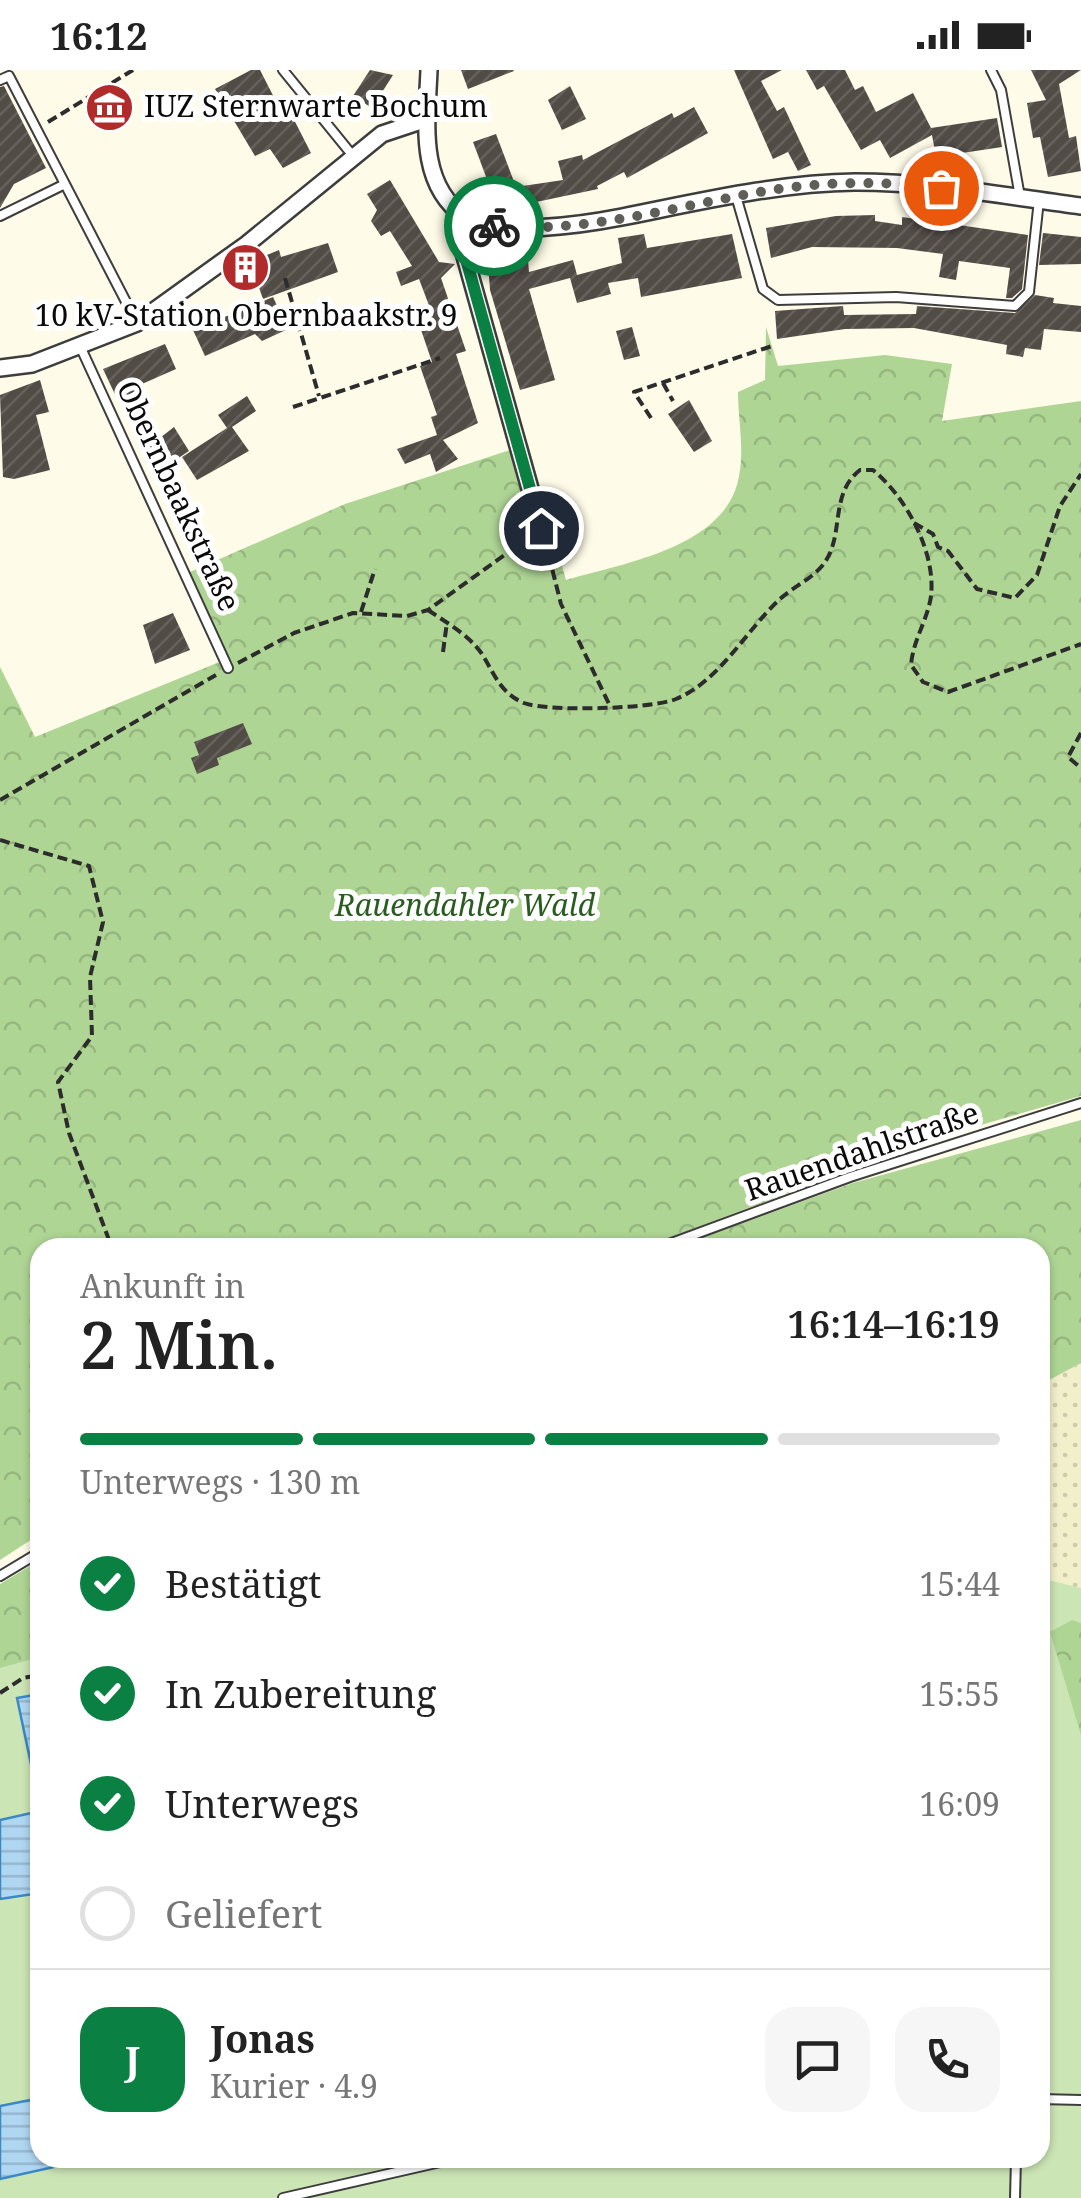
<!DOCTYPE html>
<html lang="de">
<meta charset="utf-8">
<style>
:root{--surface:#fff;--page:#f6f6f6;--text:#222;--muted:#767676;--line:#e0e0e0;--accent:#0b8043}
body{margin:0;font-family:"Noto Serif",serif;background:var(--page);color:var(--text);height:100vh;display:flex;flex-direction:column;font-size:38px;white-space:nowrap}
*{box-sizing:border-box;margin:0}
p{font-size:32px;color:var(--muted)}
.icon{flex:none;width:55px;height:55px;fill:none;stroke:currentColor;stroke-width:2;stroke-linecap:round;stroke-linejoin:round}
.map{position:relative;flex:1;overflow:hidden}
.panel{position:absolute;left:30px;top:1168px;width:1020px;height:930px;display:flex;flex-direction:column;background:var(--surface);border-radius:30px;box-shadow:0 2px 8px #0004}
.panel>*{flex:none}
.pin{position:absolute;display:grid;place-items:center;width:85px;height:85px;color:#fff;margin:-42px;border:5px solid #fff;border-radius:50%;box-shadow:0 2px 10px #0007}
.courier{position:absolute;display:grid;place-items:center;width:100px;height:100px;margin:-50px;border:8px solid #0b8043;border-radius:50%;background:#fff;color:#222;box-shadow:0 2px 12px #0007}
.headline em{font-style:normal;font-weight:600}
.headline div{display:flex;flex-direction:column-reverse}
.headline{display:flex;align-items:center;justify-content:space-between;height:170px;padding:0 50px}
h1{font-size:65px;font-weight:600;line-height:75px}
.bar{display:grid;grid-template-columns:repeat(4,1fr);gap:15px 10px;align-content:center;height:120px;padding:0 50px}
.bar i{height:12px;border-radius:8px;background:var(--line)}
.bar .active{background:var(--accent)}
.bar p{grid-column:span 4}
.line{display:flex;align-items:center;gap:25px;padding:0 50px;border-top:2px solid var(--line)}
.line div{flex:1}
.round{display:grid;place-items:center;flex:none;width:105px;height:105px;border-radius:30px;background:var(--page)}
ol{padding:0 50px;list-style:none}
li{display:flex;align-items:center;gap:30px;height:110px}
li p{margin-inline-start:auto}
li .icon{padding:10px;border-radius:50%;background:var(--accent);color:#fff;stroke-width:4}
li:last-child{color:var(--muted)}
li i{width:55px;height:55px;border:5px solid var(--line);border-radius:50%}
.status{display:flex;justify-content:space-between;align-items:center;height:70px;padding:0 50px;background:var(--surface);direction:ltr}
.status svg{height:28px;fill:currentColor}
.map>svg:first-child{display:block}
.farmland{fill:url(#farmland-dots)}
.grass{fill:#cce5b5}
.forest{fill:url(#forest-crowns)}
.water{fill:url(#water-rules);stroke:#3b88c5;stroke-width:2.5}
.building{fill:url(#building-hatch)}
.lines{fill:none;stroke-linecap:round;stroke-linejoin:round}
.service-casing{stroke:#3d3d3d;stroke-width:12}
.minor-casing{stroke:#3d3d3d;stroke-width:20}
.path{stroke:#2c2c2c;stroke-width:4;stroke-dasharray:10 5;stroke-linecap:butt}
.service{stroke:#fff;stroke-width:8}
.minor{stroke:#fff;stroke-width:15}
.done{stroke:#5f5e58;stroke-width:10;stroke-dasharray:0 18}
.route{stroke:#0b8043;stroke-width:12}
.labels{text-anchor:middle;stroke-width:10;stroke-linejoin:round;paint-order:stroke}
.poi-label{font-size:30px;fill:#0a0a0a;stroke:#fff;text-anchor:start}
.street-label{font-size:30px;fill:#0a0a0a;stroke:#fff}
.park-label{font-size:30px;font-style:italic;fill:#295d1f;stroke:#fff}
</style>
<div class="status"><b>16:12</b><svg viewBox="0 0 49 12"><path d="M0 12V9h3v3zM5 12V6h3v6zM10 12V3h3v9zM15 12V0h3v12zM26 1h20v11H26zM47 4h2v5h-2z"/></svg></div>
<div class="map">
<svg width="1081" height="2128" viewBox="0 0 1081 2128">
<defs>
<pattern id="farmland-dots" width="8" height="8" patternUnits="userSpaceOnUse" patternTransform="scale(2.5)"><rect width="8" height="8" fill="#f2f0cb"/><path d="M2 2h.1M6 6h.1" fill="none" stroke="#ceccad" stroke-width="1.8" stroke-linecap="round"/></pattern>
<pattern id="forest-crowns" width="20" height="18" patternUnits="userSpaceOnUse" patternTransform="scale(2.5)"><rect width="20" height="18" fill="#afd595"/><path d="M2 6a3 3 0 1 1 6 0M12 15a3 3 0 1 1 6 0" fill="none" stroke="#95b67f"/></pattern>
<pattern id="water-rules" width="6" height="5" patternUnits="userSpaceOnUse" patternTransform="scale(2.5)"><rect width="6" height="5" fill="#b0d7f2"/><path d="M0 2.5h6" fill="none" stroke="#96b7ce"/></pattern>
<pattern id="building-hatch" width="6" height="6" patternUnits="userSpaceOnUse" patternTransform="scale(2.5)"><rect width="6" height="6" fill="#524c47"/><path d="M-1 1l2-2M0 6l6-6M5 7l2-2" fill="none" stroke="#66615d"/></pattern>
</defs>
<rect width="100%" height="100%" fill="#fefbe8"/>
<path class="farmland" d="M1081 1293V1522L1040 1512V1315Z"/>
<g class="grass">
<path d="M1040 1508 1081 1518V2128H0V2109L94 2088H1040Z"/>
<path d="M40 1587V1624L17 1629 40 1741 0 1750V1597Z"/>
<path d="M40 1823V2028L0 2036V1829Z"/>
</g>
<g class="forest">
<path d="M766 257 778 296 885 285 952 294 942 351 1081 331V1026L936 1068 644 1177 40 1178V1464L0 1490V597L35 667 227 589 190 502 345 434 528 374 566 510C620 494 718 479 737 415 746 383 738 354 738 322L765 310Z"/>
<path d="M1081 1050V1293L1040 1315V1178L677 1177 853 1113Z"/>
<path d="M40 1490V1587L0 1598V1514Z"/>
<path d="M1072 1550 1081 1553V1665L1050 1562Z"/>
</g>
<g class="water">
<path d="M40 1624V1737L17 1628Z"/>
<path d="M40 1741V1823L0 1829V1750Z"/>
<path d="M40 2028V2088H94L0 2109V2036Z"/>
</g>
<g class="building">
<path d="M251 0H260L282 43 289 40 311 83 283 98 270 79 255 86 215 19Z"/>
<path d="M370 0 393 5 372 38 353 26Z"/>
<path d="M461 0H513L514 1 468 19Z"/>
<path d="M734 0H782L761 11 777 41 784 37 811 95 798 101 788 82 773 89Z"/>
<path d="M806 0H845L855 20 863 16 876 42 913 23 931 58 997 48 1002 77 936 87 932 65 890 88 880 70 861 80 824 16 817 20Z"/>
<path d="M1031 0H1081L1059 14 1069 68 1076 66 1081 101 1048 107 1040 67 1033 68 1027 33 1046 30Z"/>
<path d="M4 16 46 98 14 114 0 138V17Z"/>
<path d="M570 16 586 49 562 60 548 30Z"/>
<path d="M694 37 708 63 627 108 624 102 597 116 598 119 522 135 520 127 497 136 473 72 496 64 516 117 563 110 558 91 582 85 583 90 672 43 674 48Z"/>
<path d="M390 110 439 192 455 194 441 208 466 281 456 284 478 353 443 370 458 389 436 402 430 384 405 394 397 379 437 365 431 347 437 345 420 296 432 292 418 251 433 246 419 209 401 216 396 202 412 196 390 161 381 166 371 151 377 140 367 124Z"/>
<path d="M875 145V151L902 155V147L1028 165 1022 219 1012 228H1006L1010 198 959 191 956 210 939 207 943 184 897 178 812 177 771 188 766 158 836 146Z"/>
<path d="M1043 163 1081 167V194L1039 195Z"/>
<path d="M644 164 647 178 732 164 742 208 641 227 638 208 608 213 611 224 577 233 570 208 529 219 555 310 520 320 490 220 487 180 527 178 529 202 573 190 577 205 622 193 618 168Z"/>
<path d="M328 173 338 202 263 229 250 192 279 180 281 187Z"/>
<path d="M1035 225 1054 228 1053 233 1081 236V262L1044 259 1041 280 1025 278 1023 287 1006 284 1007 275 914 258 845 259 777 269 775 241 843 236 844 245 916 244 917 236 1015 243Z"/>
<path d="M273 227 288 259 262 271 255 264 205 286 193 260Z"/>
<path d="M632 257 640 286 624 290 616 261Z"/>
<path d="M165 274 176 299 142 314 145 321 119 333 103 299Z"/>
<path d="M40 310 49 342 36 345 50 400 14 409 3 407 0 325Z"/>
<path d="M247 326 256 341 232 357 249 381 197 410 182 387 227 358 218 345Z"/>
<path d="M689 330 712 371 694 382 668 344Z"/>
<path d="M174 357 189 381 159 401 142 382Z"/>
<path d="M173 543 190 580 155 594 143 555Z"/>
<path d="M243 653 252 674 217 688 219 695 197 704 191 688 199 685 194 672Z"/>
</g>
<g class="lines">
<defs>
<g id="service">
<path d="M283 0 353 86"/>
<path d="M991 0 1001 20 1020 127"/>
<path d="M0 10 9 6 137 253"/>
<path d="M736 126 763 219 778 230 896 227 1015 236 1029 222 1039 130"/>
<path d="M0 146 63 115"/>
<path d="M80 276 228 598"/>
<path d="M658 1178 850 1107 1081 1033"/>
<path d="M0 1506 40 1482"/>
<path d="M1040 2029 1081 2030"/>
<path d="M283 2128 458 2088"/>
<path d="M1015 2128 1016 2088"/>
</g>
<g id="minor">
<path d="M429 0C427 51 417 114 465 147 497 168 586 154 622 147 698 132 777 113 855 112 930 112 1006 126 1081 136"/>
<path d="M467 148 459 165 541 458"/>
<path d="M0 298 32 294 137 253 247 174 382 64 427 49"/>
</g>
</defs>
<use href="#service" class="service-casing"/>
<use href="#minor" class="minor-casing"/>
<g class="path">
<path d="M48 52 133 0"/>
<path d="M285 208 319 326"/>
<path d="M663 313 673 331"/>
<path d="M293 337 440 288"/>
<path d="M651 348 634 322 772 276"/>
<path d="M914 453 933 464 938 477 948 481 977 519 1015 528 1037 505 1060 436 1081 404"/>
<path d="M545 471 561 534 609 634"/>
<path d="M428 540C447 553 473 567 485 589 495 606 502 624 524 633 548 642 652 639 676 629 720 611 747 559 780 529 793 517 810 510 822 496 846 467 828 425 860 400H873C906 427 936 482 931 526 928 549 913 570 911 595L923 612 948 622 1081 574"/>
<path d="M361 542 375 499"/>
<path d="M443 582 447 552"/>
<path d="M238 593 294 563 353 543 407 546 428 540 528 468"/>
<path d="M1081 663 1068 687 1081 698"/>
<path d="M0 730 216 605"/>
<path d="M0 770 89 796 103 852 90 907 92 966 58 1012 69 1063 112 1178"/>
<path d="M0 1623 23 1608 40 1605"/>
</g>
<use href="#service" class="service"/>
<use href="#minor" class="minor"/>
</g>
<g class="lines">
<path class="done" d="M494 156C584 164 677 136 766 121 824 111 883 111 941 118"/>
<path class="route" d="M494 156 467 148 459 164 541 458"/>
</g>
<defs>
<symbol id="museum-disc" viewBox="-11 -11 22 22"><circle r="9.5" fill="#b12b2b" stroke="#fff"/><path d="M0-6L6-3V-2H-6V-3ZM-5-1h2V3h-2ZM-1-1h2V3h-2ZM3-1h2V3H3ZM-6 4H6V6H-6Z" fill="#fff"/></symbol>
<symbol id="building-disc" viewBox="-11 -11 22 22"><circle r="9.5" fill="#b12b2b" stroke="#fff"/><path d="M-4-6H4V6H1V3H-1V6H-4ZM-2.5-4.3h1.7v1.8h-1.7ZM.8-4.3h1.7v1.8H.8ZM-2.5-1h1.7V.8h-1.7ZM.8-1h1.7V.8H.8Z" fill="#fff"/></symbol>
</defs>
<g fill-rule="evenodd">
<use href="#museum-disc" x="82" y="10" width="55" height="55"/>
<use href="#building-disc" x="218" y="170" width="55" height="55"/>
</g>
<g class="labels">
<g class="poi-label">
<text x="144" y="47">IUZ Sternwarte Bochum</text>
<text x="246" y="256" text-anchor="middle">10 kV-Station Obernbaakstr. 9</text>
</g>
<g class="street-label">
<text transform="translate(178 426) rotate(65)" y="10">Obernbaakstraße</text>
<text transform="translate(862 1082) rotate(-19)" y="10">Rauendahlstraße</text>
</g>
<g class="park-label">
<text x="465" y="846">Rauendahler Wald</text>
</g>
</g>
</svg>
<div class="pin" style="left:941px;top:118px;background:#ea580c"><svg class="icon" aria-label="bag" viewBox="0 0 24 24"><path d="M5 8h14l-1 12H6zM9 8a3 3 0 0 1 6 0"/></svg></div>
<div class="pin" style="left:541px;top:458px;background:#1f2937"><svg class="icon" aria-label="home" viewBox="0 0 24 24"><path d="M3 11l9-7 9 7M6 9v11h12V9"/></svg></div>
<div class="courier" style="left:494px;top:156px"><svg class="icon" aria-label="bike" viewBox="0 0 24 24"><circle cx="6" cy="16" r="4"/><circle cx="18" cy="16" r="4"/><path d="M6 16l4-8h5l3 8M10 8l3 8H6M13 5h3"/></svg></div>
<section class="panel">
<div class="headline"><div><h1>2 Min.</h1><p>Ankunft in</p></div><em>16:14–16:19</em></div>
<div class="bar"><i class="active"></i><i class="active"></i><i class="active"></i><i></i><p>Unterwegs · 130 m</p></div>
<ol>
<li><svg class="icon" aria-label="check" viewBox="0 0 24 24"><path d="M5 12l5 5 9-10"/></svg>Bestätigt<p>15:44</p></li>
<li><svg class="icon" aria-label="check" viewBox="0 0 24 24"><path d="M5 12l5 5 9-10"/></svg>In Zubereitung<p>15:55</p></li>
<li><svg class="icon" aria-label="check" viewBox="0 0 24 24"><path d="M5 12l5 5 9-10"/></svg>Unterwegs<p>16:09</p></li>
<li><i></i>Geliefert</li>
</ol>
<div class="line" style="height:180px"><b class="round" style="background:var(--accent);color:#fff">J</b><div><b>Jonas</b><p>Kurier · 4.9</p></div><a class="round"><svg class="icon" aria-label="chat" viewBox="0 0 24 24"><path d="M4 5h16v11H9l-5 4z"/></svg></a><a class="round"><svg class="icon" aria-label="phone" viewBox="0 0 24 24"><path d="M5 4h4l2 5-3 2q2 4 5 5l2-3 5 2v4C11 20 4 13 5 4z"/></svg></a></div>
</section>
</div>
